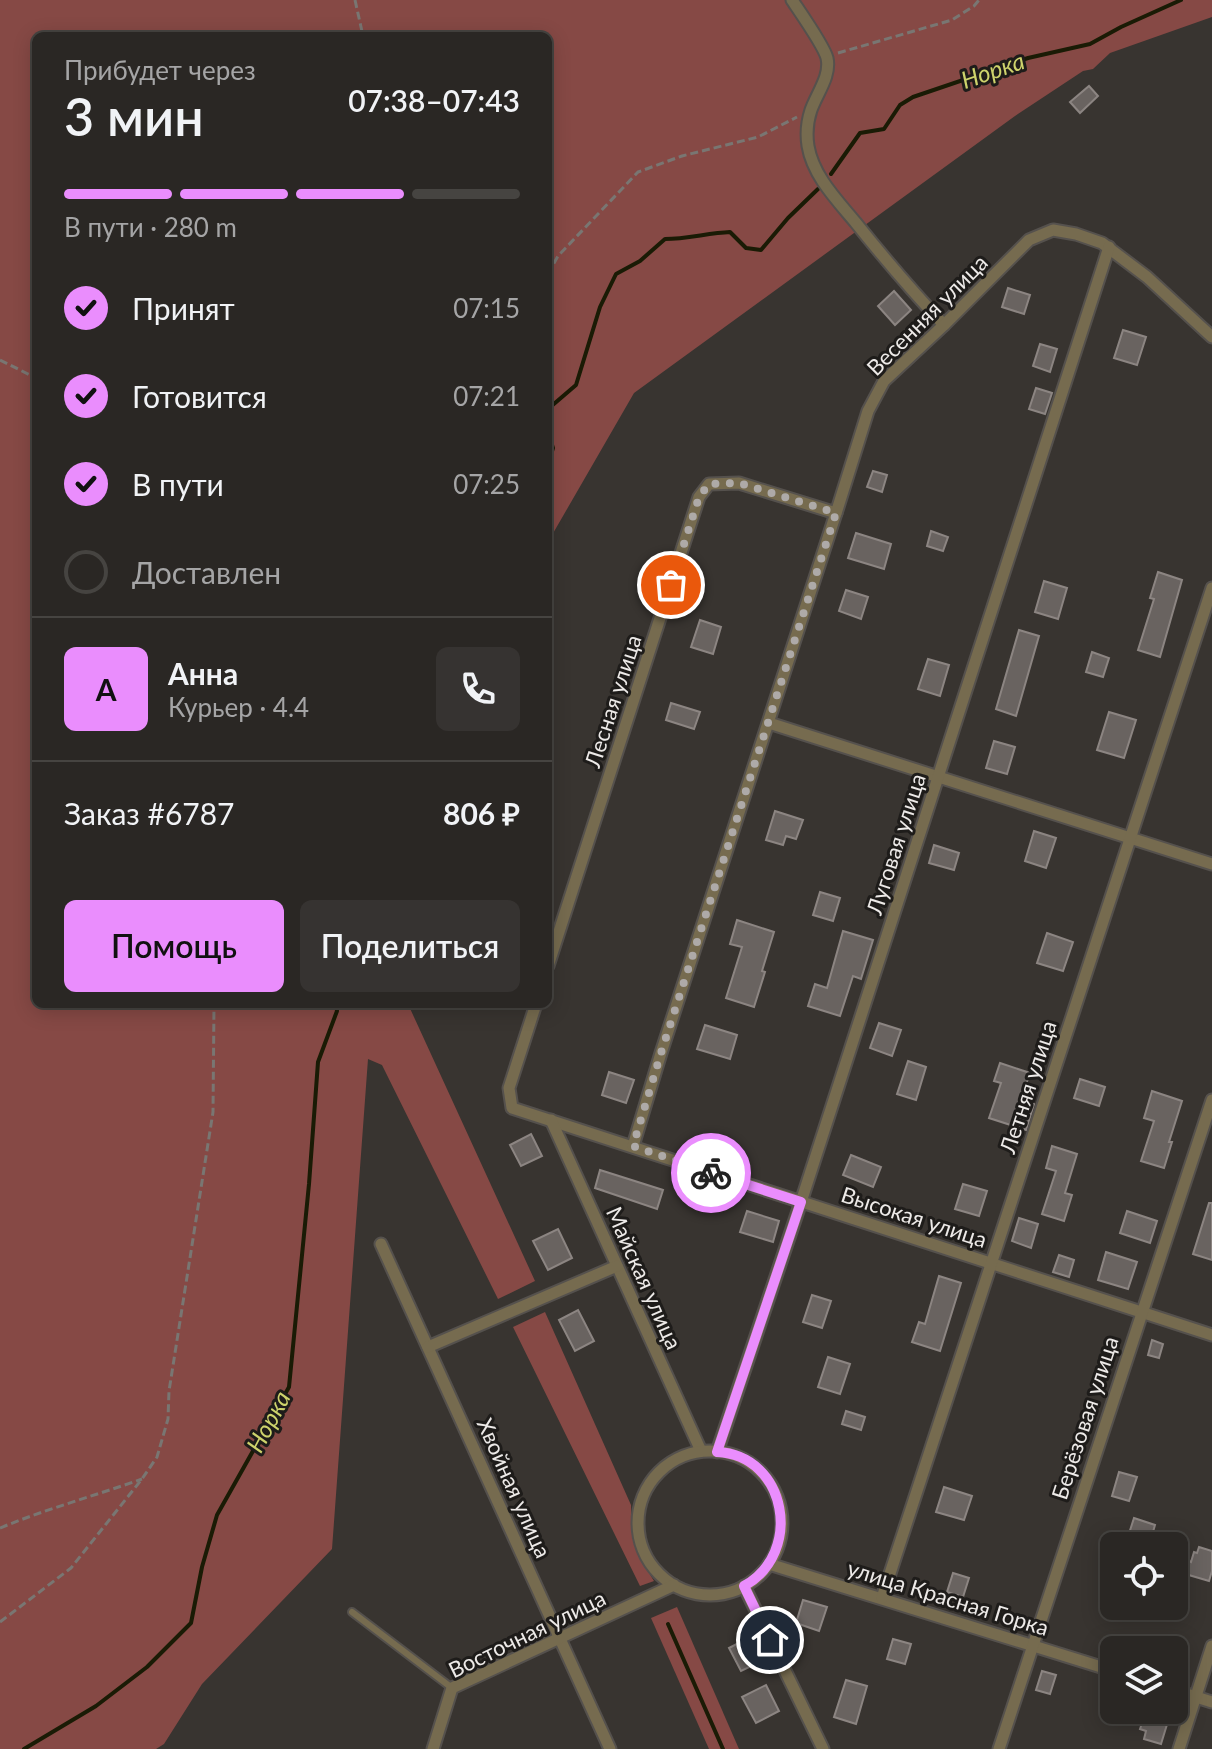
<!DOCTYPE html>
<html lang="ru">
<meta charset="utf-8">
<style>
:root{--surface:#2a2724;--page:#363331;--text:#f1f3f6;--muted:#a5a5a6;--line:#464441;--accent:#ea8dfd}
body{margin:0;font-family:Lato,sans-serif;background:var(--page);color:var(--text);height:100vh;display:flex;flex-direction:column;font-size:30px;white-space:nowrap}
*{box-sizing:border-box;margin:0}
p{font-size:26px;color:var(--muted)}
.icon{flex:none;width:44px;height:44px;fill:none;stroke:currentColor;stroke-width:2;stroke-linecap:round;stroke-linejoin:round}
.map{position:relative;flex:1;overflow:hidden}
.details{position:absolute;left:32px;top:32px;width:520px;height:976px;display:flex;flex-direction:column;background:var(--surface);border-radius:12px;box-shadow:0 4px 20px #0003,0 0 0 2px var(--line)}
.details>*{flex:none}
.fabs{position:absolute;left:1100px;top:1532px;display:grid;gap:16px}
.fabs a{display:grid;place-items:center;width:88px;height:88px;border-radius:12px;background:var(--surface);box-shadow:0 4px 20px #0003,0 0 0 2px var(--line);font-size:40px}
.pin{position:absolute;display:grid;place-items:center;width:68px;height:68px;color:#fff;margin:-34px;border:4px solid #fff;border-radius:50%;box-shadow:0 2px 8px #0007}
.courier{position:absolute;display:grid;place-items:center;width:80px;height:80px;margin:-40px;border:6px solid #ea8dfd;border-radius:50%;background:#fff;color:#222;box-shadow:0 2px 10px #0007}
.head em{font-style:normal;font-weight:600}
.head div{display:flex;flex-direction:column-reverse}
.head{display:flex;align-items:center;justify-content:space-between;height:136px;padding:0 32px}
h1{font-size:52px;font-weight:600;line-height:60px}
.bar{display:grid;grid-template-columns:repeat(4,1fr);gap:12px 8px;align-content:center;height:96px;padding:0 32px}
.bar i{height:10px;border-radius:6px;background:var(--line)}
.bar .on{background:var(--accent)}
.bar p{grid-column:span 4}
.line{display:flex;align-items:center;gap:20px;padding:0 32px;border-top:2px solid var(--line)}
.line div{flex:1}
.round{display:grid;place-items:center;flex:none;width:84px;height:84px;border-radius:12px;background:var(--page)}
ol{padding:0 32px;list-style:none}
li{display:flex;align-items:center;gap:24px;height:88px}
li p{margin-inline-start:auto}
li .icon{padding:8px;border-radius:50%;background:var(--accent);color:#111;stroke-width:4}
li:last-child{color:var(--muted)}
li i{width:44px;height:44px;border:4px solid var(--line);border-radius:50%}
.cta{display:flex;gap:16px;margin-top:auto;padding:16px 32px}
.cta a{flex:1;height:92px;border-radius:12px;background:var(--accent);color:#111;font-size:32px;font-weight:600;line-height:92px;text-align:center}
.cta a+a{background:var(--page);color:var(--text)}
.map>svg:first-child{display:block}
.green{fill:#864945}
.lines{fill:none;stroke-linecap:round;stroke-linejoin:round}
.stream{stroke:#1a1b05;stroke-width:4}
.building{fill:#696360;stroke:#8c8582;stroke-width:2}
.service-casing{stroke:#55514d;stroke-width:10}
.minor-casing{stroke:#55514d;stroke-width:15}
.path{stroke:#797672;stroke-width:3;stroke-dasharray:8 4;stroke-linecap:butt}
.service{stroke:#766b4f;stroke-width:6}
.minor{stroke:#766b4f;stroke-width:11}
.done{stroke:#aeaaa8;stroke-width:8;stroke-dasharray:0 14.4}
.route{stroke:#ea8dfd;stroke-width:10}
.labels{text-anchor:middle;stroke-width:6;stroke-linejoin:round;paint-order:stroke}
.street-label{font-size:22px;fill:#edeae8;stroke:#1e1c1a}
.water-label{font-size:24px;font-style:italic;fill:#ced36c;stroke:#1e1c1a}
</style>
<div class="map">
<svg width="1212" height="1749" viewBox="0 0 1212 1749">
<rect width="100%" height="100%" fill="#383430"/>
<g class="green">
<path d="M0 0H1212V17L1110 53 1093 69 1083 71 1015 116 634 393 548 542V36H36V1004H408L535 1281 498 1299 382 1065 368 1059 332 1549 202 1684 164 1744 156 1749H0Z"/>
<path d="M545 1312 631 1505C632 1540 636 1551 654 1581L640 1586 513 1327Z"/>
<path d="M677 1607 739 1749H709L651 1618Z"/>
</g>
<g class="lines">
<g class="stream">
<path d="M831 174 860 133 884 129 900 105 913 97 1028 58 1090 44 1121 27 1181 0"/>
<path d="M548 409 576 385 600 307 616 274 640 261 665 239C687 239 708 233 730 232L746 248 761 250 788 218 818 189"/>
<path d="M548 432 553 448 548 465"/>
<path d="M668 1624 723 1749"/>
<path d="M24 1749 96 1706 147 1667 191 1623 202 1567 217 1515 289 1387 309 1184 318 1062 337 1011 336 1004"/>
</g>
</g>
<g class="building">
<path d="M1089 86 1098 96 1080 113 1070 102Z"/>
<path d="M1008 288 1030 295 1024 314 1002 307Z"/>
<path d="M894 291 911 310 895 325 878 306Z"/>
<path d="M1123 330 1146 337 1137 365 1114 358Z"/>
<path d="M1040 344 1057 349 1050 372 1033 366Z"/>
<path d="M1036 388 1052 393 1045 414 1029 409Z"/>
<path d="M873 471 887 475 882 492 867 487Z"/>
<path d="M931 531 948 537 943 551 927 546Z"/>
<path d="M856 533 891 544 884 569 848 558Z"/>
<path d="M1158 572 1182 580 1160 657 1138 650 1154 599 1150 598Z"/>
<path d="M1044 581 1067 588 1058 619 1035 612Z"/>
<path d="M846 590 868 597 861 619 839 611Z"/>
<path d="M700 620 721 627 713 654 691 647Z"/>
<path d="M1019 630 1039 636 1016 716 996 709Z"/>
<path d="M1092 652 1109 658 1103 677 1086 672Z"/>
<path d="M928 659 949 665 940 696 918 689Z"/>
<path d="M671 703 700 712 694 729 666 720Z"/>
<path d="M1109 712 1136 720 1124 758 1097 750Z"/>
<path d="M994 741 1015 747 1007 774 986 768Z"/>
<path d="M775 811 803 820 796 839 786 836 783 845 766 840Z"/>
<path d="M1034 831 1056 838 1046 868 1025 861Z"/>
<path d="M934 845 959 853 954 870 929 863Z"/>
<path d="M820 892 840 898 833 921 813 915Z"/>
<path d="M737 920 774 932 762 971 765 972 754 1007 726 998 742 947 730 944Z"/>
<path d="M843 931 873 940 861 979 853 976 840 1016 808 1006 815 984 827 988Z"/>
<path d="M1047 933 1073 942 1063 971 1037 963Z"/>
<path d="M879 1023 901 1030 892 1056 870 1048Z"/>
<path d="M705 1025 737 1035 730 1059 697 1049Z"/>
<path d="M908 1061 926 1067 916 1100 897 1094Z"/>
<path d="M1000 1063 1030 1073 1021 1099 1034 1104 1026 1130 989 1118 1001 1083 994 1081Z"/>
<path d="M609 1072 634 1080 626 1103 602 1095Z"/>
<path d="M1080 1079 1105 1087 1099 1106 1074 1098Z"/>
<path d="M1152 1091 1182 1101 1169 1142H1172L1164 1168 1141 1161 1154 1121 1144 1118Z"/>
<path d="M531 1134 542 1156 521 1166 510 1145Z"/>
<path d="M1052 1146 1077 1154 1065 1193 1072 1195 1064 1221 1042 1214 1056 1171 1046 1168Z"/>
<path d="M851 1155 881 1167 873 1187 843 1175Z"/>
<path d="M600 1170 663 1190 657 1209 595 1188Z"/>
<path d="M963 1184 987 1191 979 1216 955 1209Z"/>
<path d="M1209 1203H1212V1260L1193 1254Z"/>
<path d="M747 1211 779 1221 773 1242 740 1232Z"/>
<path d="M1127 1211 1157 1221 1150 1243 1120 1233Z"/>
<path d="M1019 1218 1038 1224 1031 1248 1012 1241Z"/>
<path d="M558 1229 572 1258 548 1270 533 1241Z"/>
<path d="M1106 1252 1137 1262 1128 1289 1098 1280Z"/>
<path d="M1059 1255 1074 1260 1069 1277 1053 1272Z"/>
<path d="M939 1276 961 1283 940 1351 912 1342 919 1322 925 1324Z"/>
<path d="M812 1295 831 1301 822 1328 803 1322Z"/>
<path d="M578 1310 594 1341 575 1351 559 1320Z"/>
<path d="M1152 1340 1163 1344 1159 1358 1148 1355Z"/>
<path d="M828 1357 850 1364 840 1394 818 1387Z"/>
<path d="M846 1411 865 1417 861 1430 842 1424Z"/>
<path d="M1119 1472 1137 1477 1129 1501 1112 1496Z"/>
<path d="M944 1487 972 1496 964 1520 936 1512Z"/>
<path d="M1134 1518 1155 1525 1149 1546H1125Z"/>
<path d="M1199 1547 1212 1551V1571L1209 1581 1182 1573 1187 1560 1191 1562 1194 1552 1197 1553Z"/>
<path d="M953 1573 969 1578 963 1597 947 1592Z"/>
<path d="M803 1600 827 1607 819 1631 796 1623Z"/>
<path d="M750 1637 762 1661 741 1671 729 1648Z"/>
<path d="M893 1639 911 1644 905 1664 887 1659Z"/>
<path d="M1042 1671 1056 1675 1050 1694 1036 1690Z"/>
<path d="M846 1680 867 1686 856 1724 834 1717Z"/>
<path d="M766 1685 779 1711 756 1723 742 1697Z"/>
<path d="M1146 1711 1169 1718 1161 1744 1144 1739 1146 1731 1140 1729Z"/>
</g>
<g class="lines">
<defs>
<path id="service" d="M352 1612 452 1688"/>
<g id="minor">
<path d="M792 0C800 12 824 46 827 58 831 76 817 93 811 110 807 122 806 133 808 146 813 176 837 200 856 223 884 258 913 292 944 325"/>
<path d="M769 723 1212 864"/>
<path d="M548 966 699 497 709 484 739 483 836 513"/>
<path d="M536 1004 509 1088 512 1108 1212 1335"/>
<path d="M551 1120 701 1451"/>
<path d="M633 1146 661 1053 838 507 868 411 884 381 944 325 1029 240 1053 230 1076 234 1102 243 1147 277 1212 337"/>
<path d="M381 1244 610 1749"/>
<path d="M428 1347 617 1266"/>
<circle cx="710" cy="1523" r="72"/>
<path d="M717 1452 801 1202 1109 247"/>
<path d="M769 1564 1114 1671"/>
<path d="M744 1586 823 1749"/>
<path d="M882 1598 1212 588"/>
<path d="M1174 1690 1212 1702"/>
<path d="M433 1749 452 1688 674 1585"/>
<path d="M999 1749 1212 1100"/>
<path d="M1179 1749 1212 1646"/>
</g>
</defs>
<use href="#service" class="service-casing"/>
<use href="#minor" class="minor-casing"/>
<g class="path">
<path d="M355 0 363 36"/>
<path d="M838 53 952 20 974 6 979 0"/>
<path d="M548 274 558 256 638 172 682 156 758 137 797 117"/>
<path d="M0 360 36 378"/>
<path d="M0 1528C46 1509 94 1496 142 1479"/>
<path d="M0 1622 71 1568 142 1479 157 1457 168 1419 169 1391 213 1112 214 1004"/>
</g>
<use href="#service" class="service"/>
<use href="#minor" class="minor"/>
</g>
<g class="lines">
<path class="done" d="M671 585 699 497 709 484 739 483 836 513 661 1053 633 1146 711 1173"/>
<path class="route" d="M711 1173 801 1202 717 1452C787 1455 804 1553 744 1586L770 1640"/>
</g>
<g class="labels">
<g class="street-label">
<text transform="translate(927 315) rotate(-45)" y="8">Весенняя улица</text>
<text transform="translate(613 701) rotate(-72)" y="8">Лесная улица</text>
<text transform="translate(896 844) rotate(-72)" y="8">Луговая улица</text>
<text transform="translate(1028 1087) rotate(-72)" y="8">Летняя улица</text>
<text transform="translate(914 1217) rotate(18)" y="8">Высокая улица</text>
<text transform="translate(644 1278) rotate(66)" y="8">Майская улица</text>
<text transform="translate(1085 1418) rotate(-72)" y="8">Берёзовая улица</text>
<text transform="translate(514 1488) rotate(66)" y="8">Хвойная улица</text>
<text transform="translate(948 1598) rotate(17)" y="8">улица Красная Горка</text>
<text transform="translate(527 1634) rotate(-26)" y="8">Восточная улица</text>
</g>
<g class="water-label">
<text transform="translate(993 71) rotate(-19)" y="8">Норка</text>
<text transform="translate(269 1422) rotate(-62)" y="8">Норка</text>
</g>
</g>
</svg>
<div class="fabs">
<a><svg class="icon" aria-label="locate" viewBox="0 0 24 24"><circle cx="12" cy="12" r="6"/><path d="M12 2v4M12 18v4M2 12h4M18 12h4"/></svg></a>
<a><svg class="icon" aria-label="layers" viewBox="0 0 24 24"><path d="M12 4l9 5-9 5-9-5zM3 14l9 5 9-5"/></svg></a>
</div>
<div class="pin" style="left:671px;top:585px;background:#ea580c"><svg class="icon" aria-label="bag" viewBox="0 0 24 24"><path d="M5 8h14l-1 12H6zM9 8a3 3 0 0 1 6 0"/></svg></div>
<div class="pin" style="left:770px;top:1640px;background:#1f2937"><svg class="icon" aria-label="home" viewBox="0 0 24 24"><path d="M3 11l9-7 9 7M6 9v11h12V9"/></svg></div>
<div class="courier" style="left:711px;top:1173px"><svg class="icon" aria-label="bike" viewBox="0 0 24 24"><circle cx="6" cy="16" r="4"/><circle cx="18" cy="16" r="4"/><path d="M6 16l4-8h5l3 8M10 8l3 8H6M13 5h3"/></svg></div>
<section class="details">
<div class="head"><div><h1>3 мин</h1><p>Прибудет через</p></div><em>07:38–07:43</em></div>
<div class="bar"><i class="on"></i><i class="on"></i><i class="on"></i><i></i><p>В пути · 280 m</p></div>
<ol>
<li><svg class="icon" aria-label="check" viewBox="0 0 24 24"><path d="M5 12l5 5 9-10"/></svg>Принят<p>07:15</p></li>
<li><svg class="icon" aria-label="check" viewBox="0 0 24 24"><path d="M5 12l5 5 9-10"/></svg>Готовится<p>07:21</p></li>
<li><svg class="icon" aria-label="check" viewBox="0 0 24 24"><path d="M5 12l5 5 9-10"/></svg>В пути<p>07:25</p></li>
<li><i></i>Доставлен</li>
</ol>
<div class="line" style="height:144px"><b class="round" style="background:var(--accent);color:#111">А</b><div><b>Анна</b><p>Курьер · 4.4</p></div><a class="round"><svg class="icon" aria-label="phone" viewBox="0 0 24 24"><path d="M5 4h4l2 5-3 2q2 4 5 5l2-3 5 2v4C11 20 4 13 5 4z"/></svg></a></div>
<div class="line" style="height:104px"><div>Заказ #6787</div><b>806 ₽</b></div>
<div class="cta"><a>Помощь</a><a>Поделиться</a></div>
</section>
</div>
